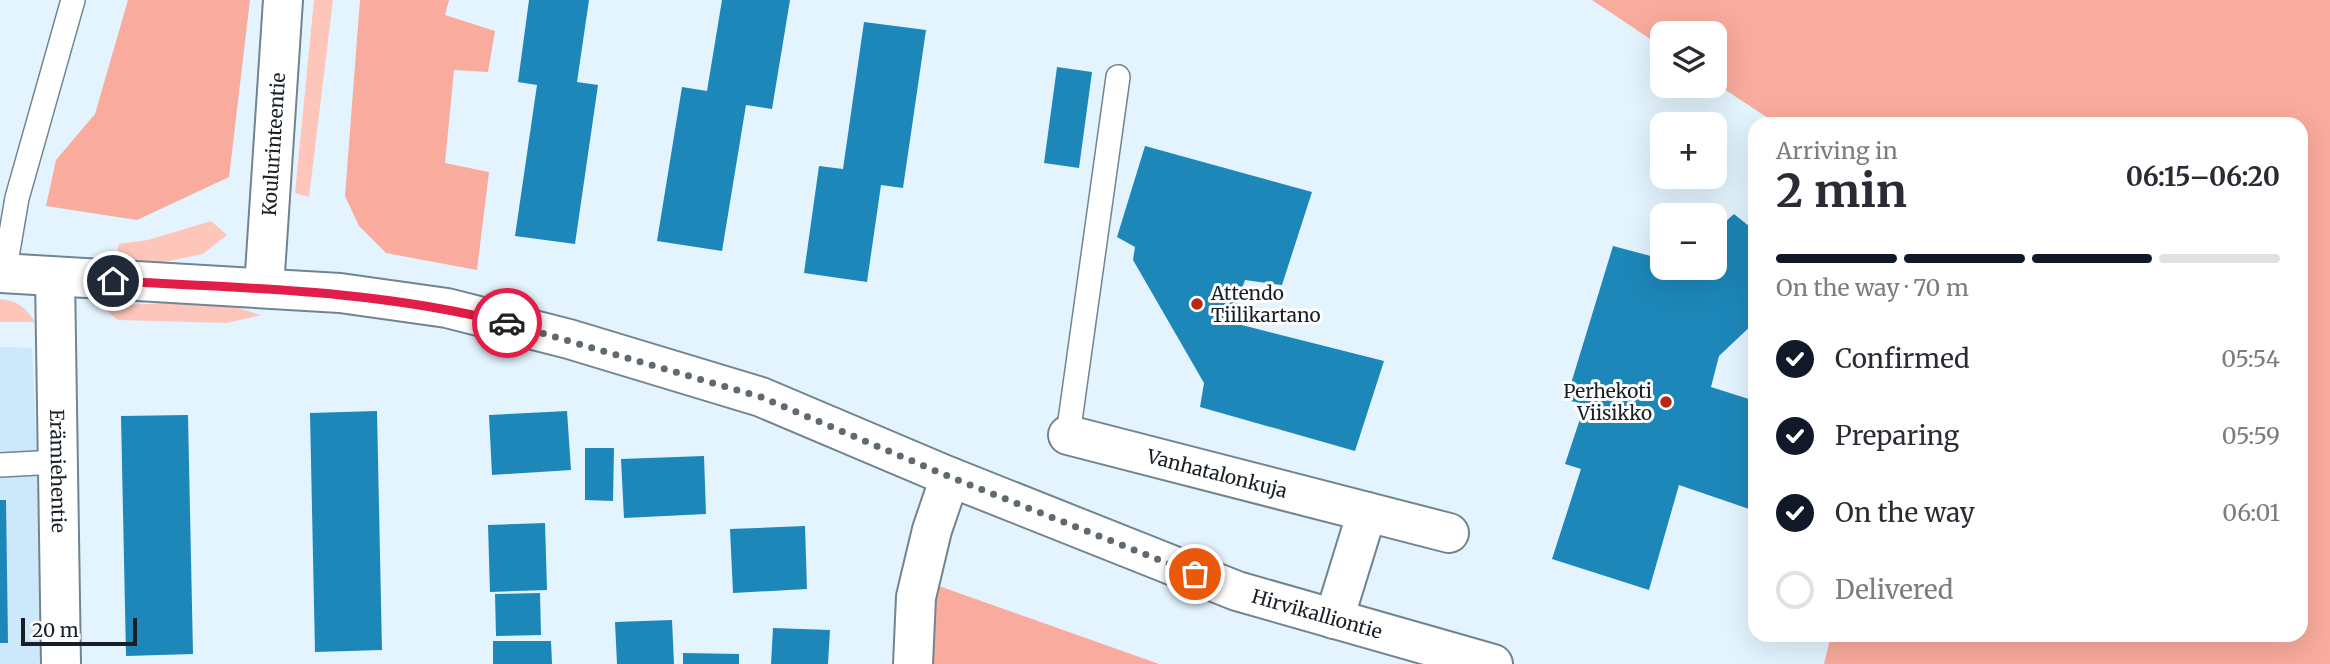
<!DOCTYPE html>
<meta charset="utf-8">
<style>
:root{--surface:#fff;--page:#f7f7f7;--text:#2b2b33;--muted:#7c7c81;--line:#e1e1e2;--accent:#111827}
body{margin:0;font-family:Merriweather,serif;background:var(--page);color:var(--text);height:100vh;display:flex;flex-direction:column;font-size:26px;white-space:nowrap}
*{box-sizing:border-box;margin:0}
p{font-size:23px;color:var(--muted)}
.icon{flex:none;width:38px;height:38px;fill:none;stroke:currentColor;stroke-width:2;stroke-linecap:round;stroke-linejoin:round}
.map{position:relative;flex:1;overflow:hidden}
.drawer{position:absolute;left:1748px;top:117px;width:560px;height:525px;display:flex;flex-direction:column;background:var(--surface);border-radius:21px;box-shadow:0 7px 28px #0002}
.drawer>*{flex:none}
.buttons{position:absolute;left:1650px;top:21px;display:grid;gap:14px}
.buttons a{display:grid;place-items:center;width:77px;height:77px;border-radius:14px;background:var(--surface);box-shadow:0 7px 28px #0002;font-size:35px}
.scale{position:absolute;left:21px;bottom:18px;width:116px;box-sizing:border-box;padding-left:7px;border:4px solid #181f24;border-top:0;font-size:19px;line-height:24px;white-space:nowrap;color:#181f24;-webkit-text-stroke:5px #fefefe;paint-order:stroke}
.pin{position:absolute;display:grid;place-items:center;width:60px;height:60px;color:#fff;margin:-30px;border:4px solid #fff;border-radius:50%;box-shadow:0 2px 7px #0007}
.courier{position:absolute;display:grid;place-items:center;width:70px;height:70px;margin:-35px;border:5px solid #e11d48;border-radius:50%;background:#fff;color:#222;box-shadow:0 2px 9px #0007}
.overview em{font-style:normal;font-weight:700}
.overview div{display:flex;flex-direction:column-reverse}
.overview{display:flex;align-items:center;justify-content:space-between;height:119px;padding:0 28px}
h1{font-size:46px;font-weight:700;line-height:52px}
.bar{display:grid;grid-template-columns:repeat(4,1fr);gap:10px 7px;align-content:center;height:84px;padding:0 28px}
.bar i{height:9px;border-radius:5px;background:var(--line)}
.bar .on{background:var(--accent)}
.bar p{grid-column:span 4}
ol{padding:0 28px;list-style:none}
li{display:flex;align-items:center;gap:21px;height:77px}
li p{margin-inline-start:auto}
li .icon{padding:7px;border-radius:50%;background:var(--accent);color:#fff;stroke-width:4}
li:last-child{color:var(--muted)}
li i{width:38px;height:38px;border:4px solid var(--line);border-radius:50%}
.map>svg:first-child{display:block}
.built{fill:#cce8fa}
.green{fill:#fec6bb}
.forest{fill:#f9ab9d}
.building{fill:#1d87b9}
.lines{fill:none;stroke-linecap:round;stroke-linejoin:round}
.service-casing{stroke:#718490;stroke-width:26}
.minor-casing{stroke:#718490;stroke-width:42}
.tertiary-casing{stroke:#718490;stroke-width:42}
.service{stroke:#fff;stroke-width:23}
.minor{stroke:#fff;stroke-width:38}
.tertiary{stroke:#fff;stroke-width:38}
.done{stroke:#5f6a70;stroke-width:7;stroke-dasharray:0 12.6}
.route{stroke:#e11d48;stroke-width:9}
.poi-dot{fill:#b62916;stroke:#fefefe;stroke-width:2.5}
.labels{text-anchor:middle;stroke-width:6;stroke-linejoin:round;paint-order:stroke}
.street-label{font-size:19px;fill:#181f24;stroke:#fefefe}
.poi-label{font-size:19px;fill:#181f24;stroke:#fefefe;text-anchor:start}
</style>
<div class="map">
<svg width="2330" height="664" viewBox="0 0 2330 664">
<rect width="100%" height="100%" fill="#e3f4fe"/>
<path class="built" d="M0 347 32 348 47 664H0Z"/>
<g class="green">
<path d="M314 0H333L309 197 295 193Z"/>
<path d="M211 221 227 235 203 254 149 265 116 256 119 244 148 240Z"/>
<path d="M0 299C17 300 26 308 35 322H0Z"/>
<path d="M171 303 235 307 261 315 227 323 118 320 100 306Z"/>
</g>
<g class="forest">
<path d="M128 0H250L229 177 137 220 46 206 56 160 95 114Z"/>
<path d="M360 0H449L445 15 495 31 488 72 454 70 445 163 489 172 477 270 386 253 359 226 345 196Z"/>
<path d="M1592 0H2330V664H1824L1831 635H2301V124H1777L1715 83V33H1662V47Z"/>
<path d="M936 585 1159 664H932Z"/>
</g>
<g class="building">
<path d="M529 0H589L577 82 598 85 575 244 515 236 537 85 518 82Z"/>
<path d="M722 0H790L772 109 746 105 722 251 657 241 682 87 707 91Z"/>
<path d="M864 22 926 30 903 188 881 185 867 282 804 273 819 166 843 169Z"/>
<path d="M1057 67 1092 72 1079 168 1044 163Z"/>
<path d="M1145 146 1312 192 1282 285 1245 280 1230 322 1384 361 1355 451 1200 407 1204 383 1133 260 1135 247 1117 237Z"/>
<path d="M1734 214 1755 231V322L1719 356 1711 387 1755 401V511L1679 485 1649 590 1552 559 1581 469 1565 464 1585 404 1566 400 1613 246 1662 259V268H1715V231Z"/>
<path d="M377 411 382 650 315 652 310 413Z"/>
<path d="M567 411 571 470 492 475 489 415Z"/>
<path d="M188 415 193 654 126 656 121 416Z"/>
<path d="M585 448H614L613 501 585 500Z"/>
<path d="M704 456 706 514 624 518 621 459Z"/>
<path d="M0 500H6L8 643H0Z"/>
<path d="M545 523 547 590 490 592 488 525Z"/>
<path d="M805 526 807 589 733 593 730 529Z"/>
<path d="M540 593 541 635 496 636 495 594Z"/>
<path d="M672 620 674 664H617L615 622Z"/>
<path d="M773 628 830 630 828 664H771Z"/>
<path d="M493 641H551L552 664H493Z"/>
<path d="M683 653 739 654V664H683Z"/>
</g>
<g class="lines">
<defs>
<g id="service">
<path d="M4 274 17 198 73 0"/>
<path d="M1068 435 1118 77"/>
<path d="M0 465 57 462"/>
</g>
<g id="minor">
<path id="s1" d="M55 277 61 664"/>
<path id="s2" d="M1068 435 1449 533"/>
<path d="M1334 619 1367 512"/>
</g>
<g id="tertiary">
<path d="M0 273 340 293 447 308 569 339 761 397 950 477 932 530 916 597 913 664"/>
<path id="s3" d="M264 288 283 0"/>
<path id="s4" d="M950 477 1237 591 1493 664"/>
</g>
</defs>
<use href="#service" class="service-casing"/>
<use href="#minor" class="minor-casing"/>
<use href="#tertiary" class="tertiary-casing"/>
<use href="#service" class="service"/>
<use href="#minor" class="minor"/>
<use href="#tertiary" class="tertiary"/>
</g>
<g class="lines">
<path class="done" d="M507 323 761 397 950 477 1195 574"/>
<path class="route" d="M113 281C246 288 378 290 507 323"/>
</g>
<g class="poi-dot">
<circle cx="1197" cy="304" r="7"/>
<circle cx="1666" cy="402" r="7"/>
</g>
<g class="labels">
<g class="street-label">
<text dy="7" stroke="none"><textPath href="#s3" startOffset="144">Koulurinteentie</textPath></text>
<text dy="7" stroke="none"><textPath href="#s1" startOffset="194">Erämiehentie</textPath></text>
<text dy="7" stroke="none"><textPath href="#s2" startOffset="154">Vanhatalonkuja</textPath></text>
<text dy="7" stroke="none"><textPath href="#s4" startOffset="392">Hirvikalliontie</textPath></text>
</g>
<g class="poi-label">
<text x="1211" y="300">Attendo<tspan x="1211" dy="22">Tiilikartano</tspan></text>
<text x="1652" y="398" text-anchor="end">Perhekoti<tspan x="1652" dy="22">Viisikko</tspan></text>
</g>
</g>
</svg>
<div class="buttons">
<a><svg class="icon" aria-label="layers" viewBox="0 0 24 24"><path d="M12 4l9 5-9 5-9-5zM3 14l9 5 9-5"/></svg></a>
<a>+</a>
<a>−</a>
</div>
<div class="scale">20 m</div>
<div class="pin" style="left:1195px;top:574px;background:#ea580c"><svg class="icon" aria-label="bag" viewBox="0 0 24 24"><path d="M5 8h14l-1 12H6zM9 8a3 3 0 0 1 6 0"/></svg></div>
<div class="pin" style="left:113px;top:281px;background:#1f2937"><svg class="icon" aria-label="home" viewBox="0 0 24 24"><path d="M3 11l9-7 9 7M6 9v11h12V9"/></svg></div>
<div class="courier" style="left:507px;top:323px"><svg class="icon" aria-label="car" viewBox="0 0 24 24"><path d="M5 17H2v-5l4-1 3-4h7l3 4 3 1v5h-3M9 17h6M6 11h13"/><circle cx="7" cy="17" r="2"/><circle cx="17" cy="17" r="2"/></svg></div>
<section class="drawer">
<div class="overview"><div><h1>2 min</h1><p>Arriving in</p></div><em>06:15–06:20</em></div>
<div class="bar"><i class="on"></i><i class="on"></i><i class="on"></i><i></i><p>On the way · 70 m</p></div>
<ol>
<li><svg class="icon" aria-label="check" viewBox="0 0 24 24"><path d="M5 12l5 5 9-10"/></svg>Confirmed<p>05:54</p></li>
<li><svg class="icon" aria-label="check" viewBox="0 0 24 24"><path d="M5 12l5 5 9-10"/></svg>Preparing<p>05:59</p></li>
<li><svg class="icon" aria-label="check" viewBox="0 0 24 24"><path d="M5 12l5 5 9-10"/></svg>On the way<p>06:01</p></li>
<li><i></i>Delivered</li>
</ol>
</section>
</div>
